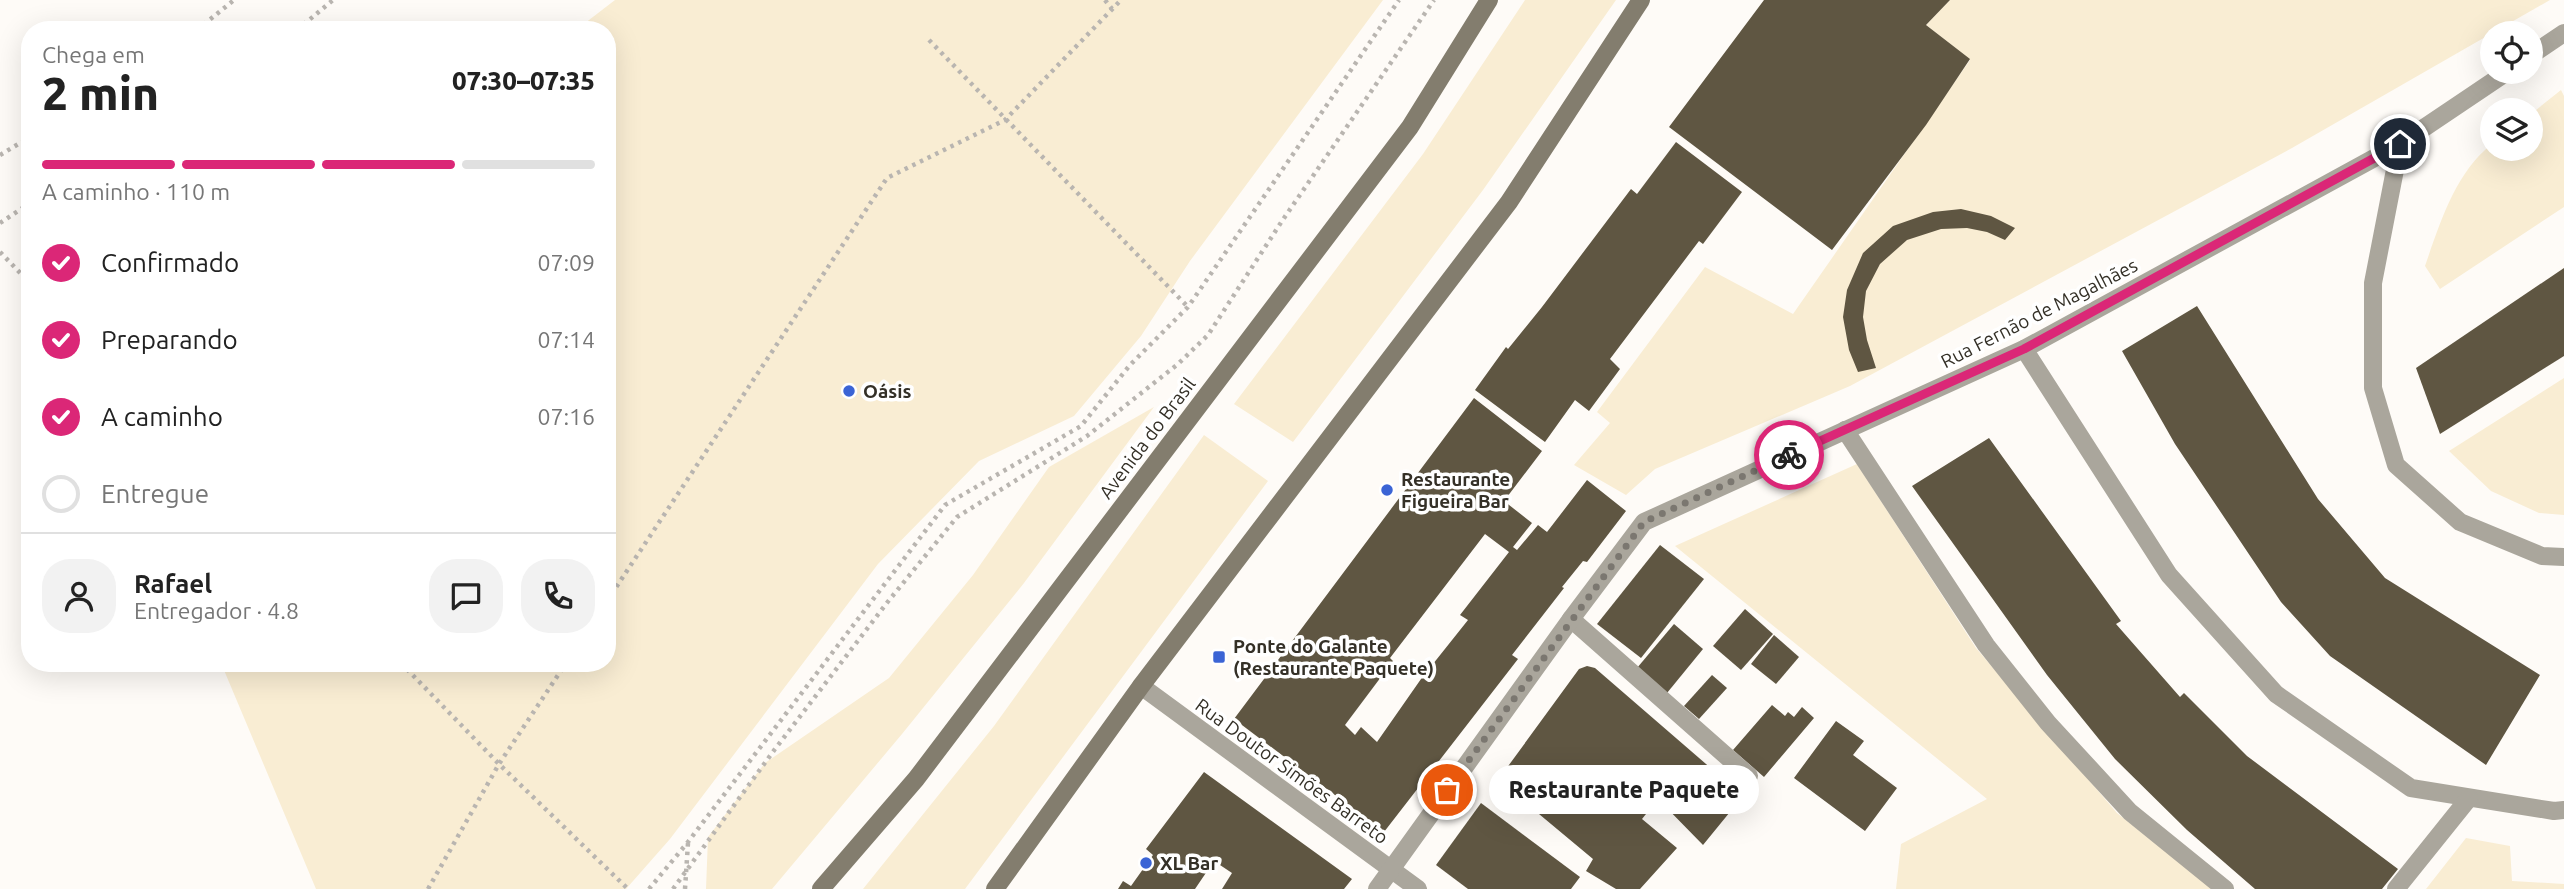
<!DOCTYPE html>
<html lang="pt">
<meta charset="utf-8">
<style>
:root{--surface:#fff;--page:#f2f2f2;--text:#222;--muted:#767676;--line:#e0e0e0;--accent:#db2777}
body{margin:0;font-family:Ubuntu,sans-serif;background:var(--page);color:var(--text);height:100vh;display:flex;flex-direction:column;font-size:26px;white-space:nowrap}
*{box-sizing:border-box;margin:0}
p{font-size:23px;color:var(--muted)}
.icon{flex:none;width:38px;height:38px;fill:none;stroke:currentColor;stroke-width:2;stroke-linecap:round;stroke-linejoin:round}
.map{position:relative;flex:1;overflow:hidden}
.panel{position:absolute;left:21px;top:21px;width:595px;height:651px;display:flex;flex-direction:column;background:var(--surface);border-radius:28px;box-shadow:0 7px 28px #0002}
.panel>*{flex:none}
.fabs{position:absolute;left:2480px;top:21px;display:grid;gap:14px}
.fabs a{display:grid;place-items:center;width:63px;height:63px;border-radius:50%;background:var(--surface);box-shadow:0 7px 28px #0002;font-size:35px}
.pin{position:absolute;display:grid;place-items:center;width:60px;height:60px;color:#fff;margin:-30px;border:4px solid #fff;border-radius:50%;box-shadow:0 2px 7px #0007}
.courier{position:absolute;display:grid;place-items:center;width:70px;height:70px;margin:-35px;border:5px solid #db2777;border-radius:50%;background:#fff;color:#222;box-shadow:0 2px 9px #0007}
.bubble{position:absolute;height:49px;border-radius:24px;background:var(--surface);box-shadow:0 7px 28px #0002;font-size:23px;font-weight:800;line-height:49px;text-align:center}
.headline em{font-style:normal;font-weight:800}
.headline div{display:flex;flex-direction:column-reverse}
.headline{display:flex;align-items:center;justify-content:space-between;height:119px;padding:0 21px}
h1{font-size:46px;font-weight:800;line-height:52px}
.bar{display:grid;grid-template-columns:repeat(4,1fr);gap:10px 7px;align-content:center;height:84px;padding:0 21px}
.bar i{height:9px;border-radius:5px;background:var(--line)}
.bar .active{background:var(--accent)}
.bar p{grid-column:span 4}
.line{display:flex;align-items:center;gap:18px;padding:0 21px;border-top:2px solid var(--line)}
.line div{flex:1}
.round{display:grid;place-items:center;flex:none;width:74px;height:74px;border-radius:28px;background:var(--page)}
ol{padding:0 21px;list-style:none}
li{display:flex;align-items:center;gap:21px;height:77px}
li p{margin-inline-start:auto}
li .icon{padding:7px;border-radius:50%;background:var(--accent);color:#fff;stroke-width:4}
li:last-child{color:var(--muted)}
li i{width:38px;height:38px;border:4px solid var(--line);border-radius:50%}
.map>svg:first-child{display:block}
.green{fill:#f9edd3}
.building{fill:#5f5642;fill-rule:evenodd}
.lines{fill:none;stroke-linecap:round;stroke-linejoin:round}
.path{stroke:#b9b5b0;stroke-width:4.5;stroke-dasharray:3.5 5;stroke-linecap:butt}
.street{stroke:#aaa69c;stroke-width:18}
.secondary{stroke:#837d6e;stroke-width:18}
.done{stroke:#7b7770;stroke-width:7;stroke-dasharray:0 12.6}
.route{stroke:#db2777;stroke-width:9}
.poi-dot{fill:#3b64d5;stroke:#fff;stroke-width:2.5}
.labels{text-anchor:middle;stroke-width:7;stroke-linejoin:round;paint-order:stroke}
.street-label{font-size:19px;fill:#343027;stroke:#fff}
.poi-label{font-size:19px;font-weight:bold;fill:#343027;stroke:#fff;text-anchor:start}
</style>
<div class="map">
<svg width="2564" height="889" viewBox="0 0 2564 889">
<rect width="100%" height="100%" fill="#fefbf7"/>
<g class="green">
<path d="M615 0H1383L1190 261 1141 336 1074 416 979 461 878 564 670 839 626 889H316L221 663H607V30H576Z"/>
<path d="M1525 0H1616L1483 190 1293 442 1234 404 1423 154Z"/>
<path d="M1950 0H2550L2292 148 1850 386 1655 469 1626 495 1574 465 1610 423 1597 412 1705 267 1793 314 1970 60 1926 25Z"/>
<path d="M2561 90 2564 96V207L2440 289 2425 266C2440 223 2455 173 2492 144V149H2530L2531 114Z"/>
<path d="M2564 378V515L2539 513 2491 491 2449 451Z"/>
<path d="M1154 407 1024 583 902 734 772 889H706L708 837 765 763 889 678 973 575 1049 467Z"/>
<path d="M1204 435 1268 481 965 889H863L994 726Z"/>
<path d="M1857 464 1976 648 2117 813 2213 889H1896L1901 844 1987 799 1675 546Z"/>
<path d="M2466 838 2510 846 2512 881 2564 884V889H2426Z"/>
</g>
<g class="building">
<path d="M1764 0H1950L1926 25 1970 59 1926 125 1832 250 1669 127Z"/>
<path d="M1676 142 1742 192 1703 244 1699 241 1610 359 1620 369 1589 411 1575 400 1545 442 1475 390 1506 347 1508 349 1542 307 1631 189 1637 194Z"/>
<path d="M1961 209 1991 216 2015 228 2005 240 1987 232 1967 228 1941 229 1907 240 1880 264 1866 291 1863 317 1867 340 1876 368 1858 372 1849 350 1843 317 1847 290 1863 253 1893 226 1933 212Z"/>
<path d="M2564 268V356L2440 434 2416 368Z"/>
<path d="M2197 306 2318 499 2385 578 2540 675 2486 765 2330 656 2281 602 2175 444 2122 351Z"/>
<path d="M1474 398 1542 451 1504 501 1532 523 1513 547 1517 550 1538 525 1547 532 1587 480 1626 511 1587 562 1583 561 1562 587 1564 588 1512 655 1518 659 1384 832 1234 719ZM1485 534 1509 552 1460 615 1468 620 1421 679 1377 742 1361 727 1355 735 1345 725 1393 661 1390 658Z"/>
<path d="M1989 438 2121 621 2116 624 2180 697 2184 693 2247 756 2398 869 2382 889H2255L2187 830 2115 759 2047 675 1912 486Z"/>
<path d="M1660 545 1704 579 1641 658 1597 624Z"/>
<path d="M1745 609 1773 634 1741 670 1713 646Z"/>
<path d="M1674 624 1703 649 1667 693 1637 668Z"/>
<path d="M1774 635 1799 657 1776 684 1751 664Z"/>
<path d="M1587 666 1595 668 1743 796 1703 845 1658 799 1642 819 1677 848 1640 889H1616L1586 871 1593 859 1498 780 1579 669Z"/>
<path d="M1712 675 1727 688 1699 719 1684 706Z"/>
<path d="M1772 705 1785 716 1788 712 1794 717 1802 707 1814 718 1764 777 1733 750Z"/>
<path d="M1836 721 1864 741 1853 755 1897 788 1865 831 1794 778Z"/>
<path d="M1204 772 1352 879 1344 889H1222L1232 873 1214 861 1195 889H1118L1123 881 1131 886 1153 855 1146 849Z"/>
<path d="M1481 803 1580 877 1571 889H1468L1436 865Z"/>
</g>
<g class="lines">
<g class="path">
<path d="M1105 0 1112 9"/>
<path d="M197 30 234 0"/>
<path d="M297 30 333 0"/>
<path d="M929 40 1188 307"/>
<path d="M0 155 30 137"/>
<path d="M0 223 30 203"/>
<path d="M0 252 30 283"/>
<path d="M607 601 887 178 1005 120 1121 0"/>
<path d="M401 663 499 764 628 889"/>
<path d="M428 889 499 764 566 663"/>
<path d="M649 889 688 842 945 505 1081 426 1130 365 1188 307 1399 0"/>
<path d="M673 889 775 749 886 604 957 517 1087 436 1178 364 1208 335 1282 221 1434 0"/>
<path d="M685 889 688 843"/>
</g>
<g class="street">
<path d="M2530 56 2564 33"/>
<path d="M2400 144 2373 283V388L2396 465 2460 522 2542 556 2564 557"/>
<path d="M2024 349 2169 575 2276 694 2411 788 2554 811 2564 810"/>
<path d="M1845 430 1986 645 2048 723 2130 812 2225 889"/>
<path d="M1571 619 1749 776"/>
<path d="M1141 686 1418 889"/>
<path d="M1377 889 1571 619 1644 522 2024 349 2400 144 2507 72"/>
<path d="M2396 889 2469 798"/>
</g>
<g class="secondary">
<path d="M821 889 916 779 1410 127 1489 0"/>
<path d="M995 889 1141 686 1509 202 1641 0"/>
</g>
</g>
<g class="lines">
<path class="done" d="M1447 790 1644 522 1789 455"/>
<path class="route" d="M1789 455 2024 349 2400 144"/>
</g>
<g class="poi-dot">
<circle cx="849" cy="391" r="7"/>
<circle cx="1387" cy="490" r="7"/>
<rect x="1212" y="650" width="14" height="14" rx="3.5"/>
<circle cx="1146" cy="863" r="7"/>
</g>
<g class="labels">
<g class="street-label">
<text transform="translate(2039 313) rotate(-27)" y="7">Rua Fernão de Magalhães</text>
<text transform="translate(1147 438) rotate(-53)" y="7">Avenida do Brasil</text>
<text transform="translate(1292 771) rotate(36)" y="7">Rua Doutor Simões Barreto</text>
</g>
<g class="poi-label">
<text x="863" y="398">Oásis</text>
<text x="1401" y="486">Restaurante<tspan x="1401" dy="22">Figueira Bar</tspan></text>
<text x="1233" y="653">Ponte do Galante<tspan x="1233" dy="22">(Restaurante Paquete)</tspan></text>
<text x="1160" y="870">XL Bar</text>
</g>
</g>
</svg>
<div class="fabs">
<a><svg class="icon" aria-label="locate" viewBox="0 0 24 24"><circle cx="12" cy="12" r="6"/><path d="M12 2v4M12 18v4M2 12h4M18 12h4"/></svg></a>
<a><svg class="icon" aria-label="layers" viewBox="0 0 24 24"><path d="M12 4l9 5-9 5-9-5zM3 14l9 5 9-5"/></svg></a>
</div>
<div class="pin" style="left:1447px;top:790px;background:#ea580c"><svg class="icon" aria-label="bag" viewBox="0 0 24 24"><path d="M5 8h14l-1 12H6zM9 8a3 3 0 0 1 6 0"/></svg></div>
<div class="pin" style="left:2400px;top:144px;background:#1f2937"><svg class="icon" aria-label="home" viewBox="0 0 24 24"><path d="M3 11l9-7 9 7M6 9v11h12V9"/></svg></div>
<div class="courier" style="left:1789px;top:455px"><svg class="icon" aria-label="bike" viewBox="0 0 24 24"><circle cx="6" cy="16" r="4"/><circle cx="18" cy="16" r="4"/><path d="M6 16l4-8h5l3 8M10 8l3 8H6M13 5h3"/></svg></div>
<div class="bubble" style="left:1489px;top:765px;width:270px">Restaurante Paquete</div>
<section class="panel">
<div class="headline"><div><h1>2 min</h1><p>Chega em</p></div><em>07:30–07:35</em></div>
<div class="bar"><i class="active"></i><i class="active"></i><i class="active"></i><i></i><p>A caminho · 110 m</p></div>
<ol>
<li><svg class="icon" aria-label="check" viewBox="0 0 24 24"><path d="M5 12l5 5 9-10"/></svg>Confirmado<p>07:09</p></li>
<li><svg class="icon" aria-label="check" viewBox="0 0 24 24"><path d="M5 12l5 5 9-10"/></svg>Preparando<p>07:14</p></li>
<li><svg class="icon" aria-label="check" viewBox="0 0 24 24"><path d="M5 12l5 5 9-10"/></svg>A caminho<p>07:16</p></li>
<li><i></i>Entregue</li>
</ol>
<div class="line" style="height:126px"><a class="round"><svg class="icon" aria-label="person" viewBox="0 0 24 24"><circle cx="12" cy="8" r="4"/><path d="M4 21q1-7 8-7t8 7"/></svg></a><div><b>Rafael</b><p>Entregador · 4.8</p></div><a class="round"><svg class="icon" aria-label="chat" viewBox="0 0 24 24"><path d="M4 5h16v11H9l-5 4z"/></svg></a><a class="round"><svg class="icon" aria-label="phone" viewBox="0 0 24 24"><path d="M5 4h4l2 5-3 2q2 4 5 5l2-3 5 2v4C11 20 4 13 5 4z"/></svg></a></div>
</section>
</div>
